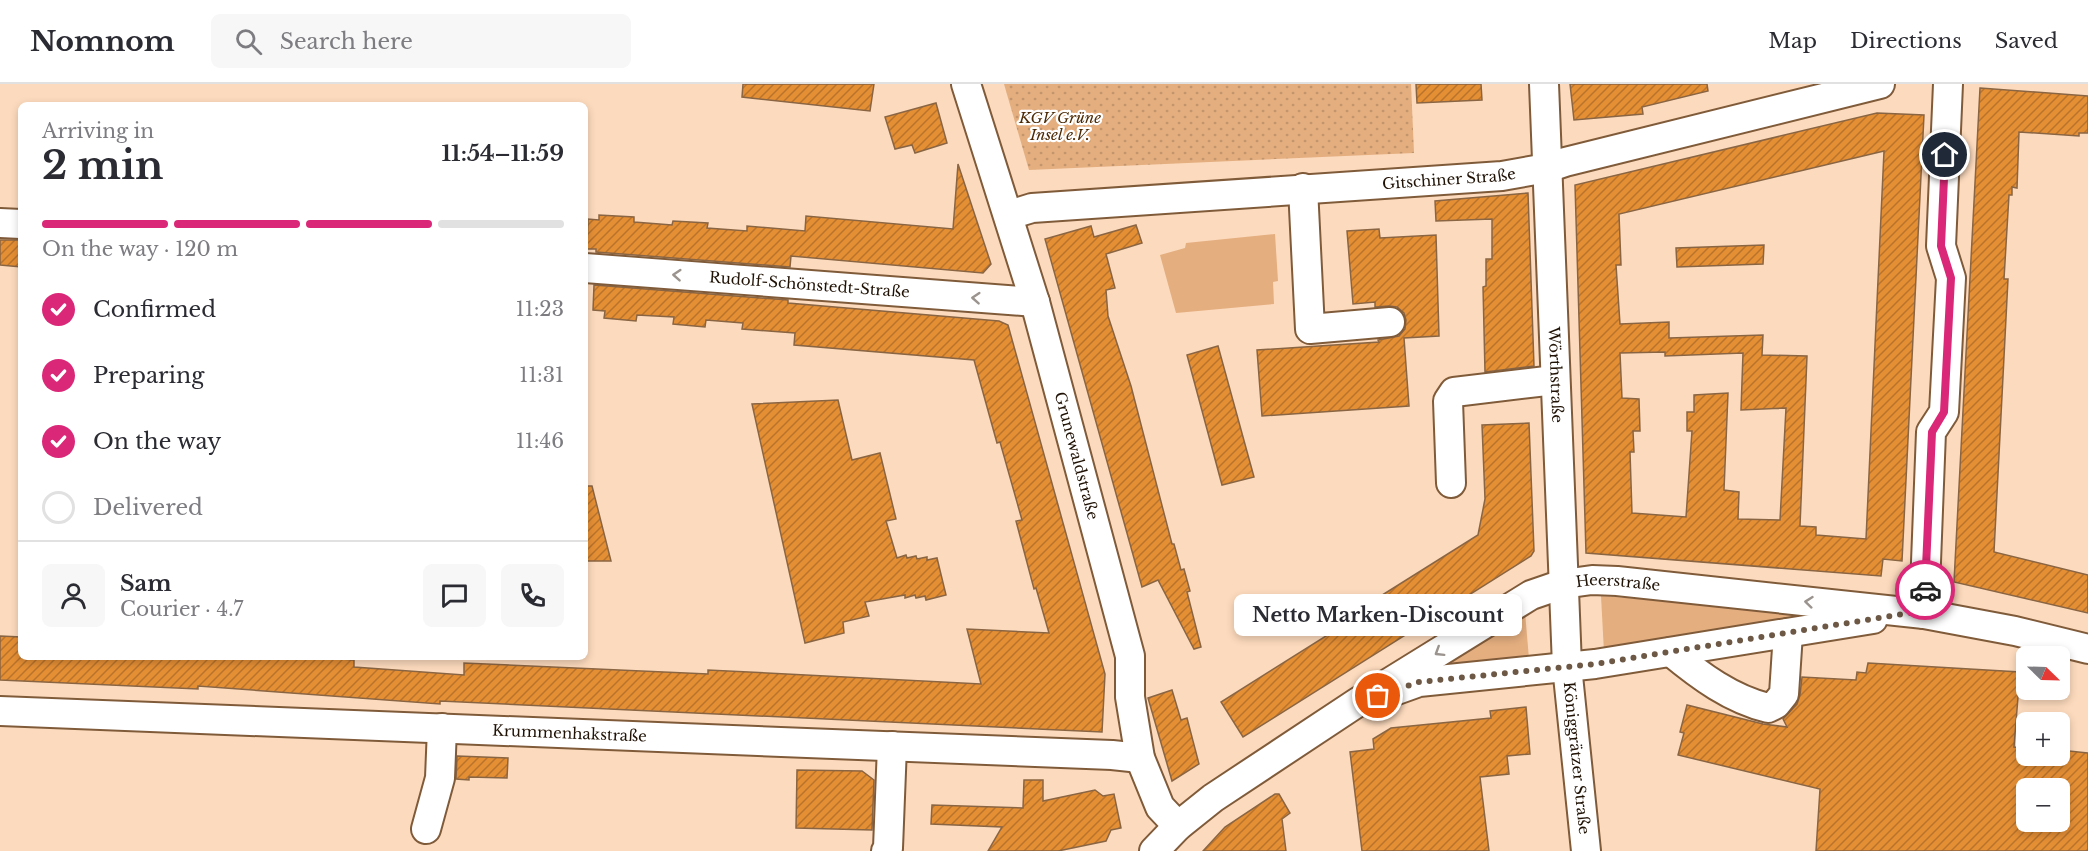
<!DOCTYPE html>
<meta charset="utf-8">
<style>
:root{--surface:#fff;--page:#f7f7f7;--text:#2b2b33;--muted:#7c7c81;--line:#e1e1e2;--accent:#db2777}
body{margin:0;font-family:"Libre Baskerville",serif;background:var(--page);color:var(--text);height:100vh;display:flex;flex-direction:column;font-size:22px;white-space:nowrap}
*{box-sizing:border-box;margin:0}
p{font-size:20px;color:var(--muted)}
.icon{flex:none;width:33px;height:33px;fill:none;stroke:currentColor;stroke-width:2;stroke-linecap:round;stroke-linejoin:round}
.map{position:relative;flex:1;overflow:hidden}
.panel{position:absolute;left:18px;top:18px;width:570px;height:558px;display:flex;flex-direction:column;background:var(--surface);border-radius:9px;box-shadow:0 3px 9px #0003}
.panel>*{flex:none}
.needle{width:39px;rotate:113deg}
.fabs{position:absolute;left:2016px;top:562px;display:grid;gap:12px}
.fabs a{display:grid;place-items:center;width:54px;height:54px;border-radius:9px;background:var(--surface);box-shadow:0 3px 9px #0003;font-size:30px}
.pin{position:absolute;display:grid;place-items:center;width:51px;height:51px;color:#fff;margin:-26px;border:3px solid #fff;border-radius:50%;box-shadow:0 2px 6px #0007}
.courier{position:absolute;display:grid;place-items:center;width:60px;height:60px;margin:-30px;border:4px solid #db2777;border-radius:50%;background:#fff;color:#222;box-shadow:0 2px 8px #0007}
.bubble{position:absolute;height:42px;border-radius:9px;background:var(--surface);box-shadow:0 3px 9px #0003;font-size:20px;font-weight:700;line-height:42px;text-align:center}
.head em{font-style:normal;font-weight:700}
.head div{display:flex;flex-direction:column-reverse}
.head{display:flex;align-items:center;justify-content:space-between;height:102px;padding:0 24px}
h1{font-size:39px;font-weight:700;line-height:45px}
.bar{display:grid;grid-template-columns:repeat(4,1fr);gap:9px 6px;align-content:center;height:72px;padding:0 24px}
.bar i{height:8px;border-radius:4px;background:var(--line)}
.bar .current{background:var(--accent)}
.bar p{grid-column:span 4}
.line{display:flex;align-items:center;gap:15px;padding:0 24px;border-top:2px solid var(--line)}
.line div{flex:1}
.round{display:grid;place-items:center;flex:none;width:63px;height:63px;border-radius:9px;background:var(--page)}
ol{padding:0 24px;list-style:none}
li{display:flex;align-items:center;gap:18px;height:66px}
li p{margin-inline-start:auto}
li .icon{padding:6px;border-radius:50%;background:var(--accent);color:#fff;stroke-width:4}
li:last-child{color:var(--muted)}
li i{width:33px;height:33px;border:3px solid var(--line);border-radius:50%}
header{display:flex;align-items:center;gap:36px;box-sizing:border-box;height:84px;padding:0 30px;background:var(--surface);border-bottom:2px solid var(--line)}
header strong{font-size:28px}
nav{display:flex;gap:33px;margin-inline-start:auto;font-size:21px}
.search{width:420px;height:54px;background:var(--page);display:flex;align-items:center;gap:15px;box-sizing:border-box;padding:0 21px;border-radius:9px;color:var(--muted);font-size:22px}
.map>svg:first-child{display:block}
.grass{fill:#e4ae7f}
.park{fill:url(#park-dots)}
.building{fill:url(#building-hatch);stroke:#8a6543;stroke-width:1.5;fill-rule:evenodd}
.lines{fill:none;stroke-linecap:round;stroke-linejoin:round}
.minor-casing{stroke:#805b3a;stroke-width:32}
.minor{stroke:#fff;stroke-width:28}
.oneway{stroke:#9b948e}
.done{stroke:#6d5845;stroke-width:6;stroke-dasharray:0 10.8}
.route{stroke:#db2777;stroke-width:8}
.labels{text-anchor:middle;stroke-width:4.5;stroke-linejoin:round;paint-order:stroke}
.park-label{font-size:15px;font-style:italic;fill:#4c2a05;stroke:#fff}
.street-label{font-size:15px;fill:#201205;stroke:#fff}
</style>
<header>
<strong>Nomnom</strong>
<div class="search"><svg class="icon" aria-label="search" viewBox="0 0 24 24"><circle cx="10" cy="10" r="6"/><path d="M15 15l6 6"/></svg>Search here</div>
<nav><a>Map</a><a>Directions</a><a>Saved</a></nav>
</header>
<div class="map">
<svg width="2088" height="767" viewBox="0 0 2088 767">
<defs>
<pattern id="park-dots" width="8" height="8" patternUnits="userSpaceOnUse" patternTransform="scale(1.5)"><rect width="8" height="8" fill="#e4ae7f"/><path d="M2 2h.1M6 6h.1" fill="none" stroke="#c3956c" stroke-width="1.8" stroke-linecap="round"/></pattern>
<pattern id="building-hatch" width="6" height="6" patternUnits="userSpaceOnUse" patternTransform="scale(1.5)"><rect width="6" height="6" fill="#e58f35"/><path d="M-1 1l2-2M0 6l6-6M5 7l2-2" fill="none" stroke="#b9732b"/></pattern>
</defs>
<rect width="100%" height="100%" fill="#fcdabd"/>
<g class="grass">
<path d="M1275 150 1278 197 1273 198 1274 220 1176 229 1160 171 1185 164 1186 159Z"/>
<path d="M1601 512 1806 527 1808 534 1604 568Z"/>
<path d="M1525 528 1529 575 1445 585 1443 576Z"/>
</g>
<path class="park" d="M1004 0H1411L1414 69 1029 86Z"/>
<g class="building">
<path d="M743 0H874L870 27 742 13Z"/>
<path d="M1416 0H1481L1482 16 1417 19Z"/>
<path d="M1570 0H1707L1708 7 1642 23 1643 30 1574 36Z"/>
<path d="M1980 4 2088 12V49H2079V52L2019 48 2017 104 2012 103V111H2009L2004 195H2008L1994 468 2088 491V529L1954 498Z"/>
<path d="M936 19 947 59 915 69 912 61 895 65 885 33Z"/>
<path d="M1877 29 1924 31 1902 477 1883 475 1881 492 1586 469 1575 101ZM1884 67 1866 455 1816 451V443L1800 442 1807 272 1762 271 1763 251 1669 254V238L1620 240 1616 181H1621L1619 130ZM1665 268V272L1743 269 1741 326 1786 324 1780 436 1738 435 1739 408 1724 406 1728 309 1694 311V328H1687V347H1692L1686 433 1632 429 1630 368H1634L1633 347H1640L1639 315 1622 314 1620 269Z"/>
<path d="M958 80 991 180 983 189 791 172 790 183 596 168V165H587L588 135 599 136V131L634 133V138L672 141 673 137 708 139 707 144 747 147V142L805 147 806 132 953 145Z"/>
<path d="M1528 109 1534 282 1485 288 1483 203 1486 202V175H1492V135L1436 137 1435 117Z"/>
<path d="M1136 141 1142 159 1106 170 1115 204 1106 206 1108 232 1131 302 1172 460H1174L1181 486 1184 485 1190 507 1187 508 1201 563 1194 565 1158 496 1142 503 1045 155 1091 142 1094 153Z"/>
<path d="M1379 145 1380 154 1436 151 1439 252 1404 254 1409 322 1262 332 1257 266 1379 258 1378 256 1399 252 1405 245 1406 236 1404 229 1397 223 1389 222 1375 223V218L1353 220 1347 147Z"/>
<path d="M0 156H21V183L0 181Z"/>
<path d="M1764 161 1763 180 1677 183 1676 164Z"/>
<path d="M594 201 788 216V219L999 237 1008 241 1105 590 1102 648 440 617V620L198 602V605L0 596V552L21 553V573H316L354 576V583L464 591V579L708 590V586L981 600 967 545 1049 549 1036 504 1034 505 1016 437 1022 436 1000 358 997 359 974 276 794 261 795 249 742 245 743 239 706 236 705 243 673 240 674 233 637 231 636 237 604 234 605 227 593 226Z"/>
<path d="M1218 262 1254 393 1222 401 1187 271Z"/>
<path d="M838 316 852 376 880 369 896 435 886 437 897 474 906 471 907 474 916 472 917 475 927 473V476L937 474 946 511 926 516 925 512 916 514 915 511 905 514V511L865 518 869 532 843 538 844 549 805 559 752 320Z"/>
<path d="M1529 339 1534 467 1531 472 1243 653 1221 618 1350 537 1348 534 1368 520 1478 451 1485 415 1482 341Z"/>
<path d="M585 402H592L611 477H585Z"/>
<path d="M1868 579 2020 588 2014 663 2026 664V672H2060V666L2088 669V767H1816L1820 705 1678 671 1684 649 1680 648 1687 621 1763 640 1787 643 1783 635 1797 620 1800 611 1802 593 1856 596 1857 588 1866 589ZM2026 705H2060V738H2026Z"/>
<path d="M1172 606 1181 636 1187 634 1199 680 1172 697 1148 614Z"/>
<path d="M1526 623 1530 670 1507 672 1509 690 1480 693 1489 767H1362L1350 668 1374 665 1373 655 1391 644 1491 634 1490 627Z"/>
<path d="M457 672 508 674 507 694 469 693V696L456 695Z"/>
<path d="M797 686 862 687 874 696 872 746 796 744Z"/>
<path d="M1024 696H1043V717L1095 706 1103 712 1114 710 1121 744 1111 746 1106 757 1058 767H988L1002 743 931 740 932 721 1023 724Z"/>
<path d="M1275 710H1279L1290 729 1282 735 1286 767H1203L1225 743Z"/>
</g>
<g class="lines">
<defs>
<g id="minor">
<path id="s1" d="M966 0 1035 218 1130 572V613L1140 674 1160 723 1178 742"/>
<path id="s2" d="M1544 0 1567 582 1586 767"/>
<path d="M1303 104 1310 245 1390 238"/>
<path id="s3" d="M1009 131 1032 124 1502 92 1547 84 1565 78 1880 0"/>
<path d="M0 139 21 140"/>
<path id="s4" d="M585 184 1035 218"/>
<path d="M1451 399 1448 317 1454 308 1555 296"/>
<path d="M1924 530 1931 348 1944 328 1951 194 1941 162 1948 0"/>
<path d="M1671 568C1700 592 1731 615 1768 624L1776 620 1784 610 1788 549"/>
<path d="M1394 607 1419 598 1595 580 1873 535"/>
<path id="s5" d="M0 627 1112 671 1140 674"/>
<path d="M426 745 440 694 442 644"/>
<path d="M886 767 888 764 892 662"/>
<path id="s6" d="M1154 767 1178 742 1213 714 1358 618 1531 511 1563 500 1592 496 1617 497 1924 530 2015 547 2088 565"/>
</g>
</defs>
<use href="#minor" class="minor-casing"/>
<use href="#minor" class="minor"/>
</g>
<defs><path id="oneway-chevron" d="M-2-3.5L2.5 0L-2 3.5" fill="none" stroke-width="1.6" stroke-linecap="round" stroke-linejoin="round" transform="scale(1.5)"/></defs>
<g class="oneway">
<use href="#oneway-chevron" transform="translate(677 191) rotate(-176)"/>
<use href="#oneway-chevron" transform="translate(976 214) rotate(-176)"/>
<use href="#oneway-chevron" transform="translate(1809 518) rotate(-174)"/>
<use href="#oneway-chevron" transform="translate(1439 568) rotate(148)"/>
</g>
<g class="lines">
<path class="done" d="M1378 612 1419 598 1595 580 1909 529 1924 530 1925 506"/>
<path class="route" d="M1925 506 1932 348 1944 328 1951 194 1941 162 1945 71"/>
</g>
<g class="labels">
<g class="park-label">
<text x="1060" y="39">KGV Grüne<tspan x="1060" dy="17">Insel e.V.</tspan></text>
</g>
<g class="street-label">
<text dy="5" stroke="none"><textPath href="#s3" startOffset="442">Gitschiner Straße</textPath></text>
<text dy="5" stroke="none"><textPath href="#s4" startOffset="225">Rudolf-Schönstedt-Straße</textPath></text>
<text dy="5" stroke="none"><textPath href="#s2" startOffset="291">Wörthstraße</textPath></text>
<text dy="5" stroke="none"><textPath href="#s1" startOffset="388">Grunewaldstraße</textPath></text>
<text dy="5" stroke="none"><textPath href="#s6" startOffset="546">Heerstraße</textPath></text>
<text dy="5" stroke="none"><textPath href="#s5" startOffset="570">Krummenhakstraße</textPath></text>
<text dy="5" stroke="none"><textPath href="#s2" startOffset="675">Königgrätzer Straße</textPath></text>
</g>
</g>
</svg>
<div class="fabs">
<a><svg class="needle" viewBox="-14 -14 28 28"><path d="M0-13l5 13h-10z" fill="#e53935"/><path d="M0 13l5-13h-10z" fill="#7c7c81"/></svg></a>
<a>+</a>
<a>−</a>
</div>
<div class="pin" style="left:1378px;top:612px;background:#ea580c"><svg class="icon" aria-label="bag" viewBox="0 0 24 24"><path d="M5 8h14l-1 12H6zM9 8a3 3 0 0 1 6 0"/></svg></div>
<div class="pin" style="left:1945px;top:71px;background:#1f2937"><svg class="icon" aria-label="home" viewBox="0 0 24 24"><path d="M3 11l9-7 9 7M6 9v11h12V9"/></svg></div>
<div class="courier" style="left:1925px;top:506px"><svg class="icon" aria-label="car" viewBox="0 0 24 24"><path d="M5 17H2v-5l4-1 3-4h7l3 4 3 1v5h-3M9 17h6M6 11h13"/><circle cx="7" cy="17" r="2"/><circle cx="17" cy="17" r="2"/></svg></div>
<div class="bubble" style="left:1234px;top:510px;width:288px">Netto Marken-Discount</div>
<section class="panel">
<div class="head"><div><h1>2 min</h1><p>Arriving in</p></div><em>11:54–11:59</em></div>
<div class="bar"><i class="current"></i><i class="current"></i><i class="current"></i><i></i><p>On the way · 120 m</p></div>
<ol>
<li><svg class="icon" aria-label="check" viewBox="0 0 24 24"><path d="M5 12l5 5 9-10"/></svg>Confirmed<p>11:23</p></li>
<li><svg class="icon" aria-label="check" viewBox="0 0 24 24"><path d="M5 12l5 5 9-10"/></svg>Preparing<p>11:31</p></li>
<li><svg class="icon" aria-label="check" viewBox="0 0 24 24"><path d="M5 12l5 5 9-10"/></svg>On the way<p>11:46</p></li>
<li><i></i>Delivered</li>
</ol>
<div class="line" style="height:108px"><a class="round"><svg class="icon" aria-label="person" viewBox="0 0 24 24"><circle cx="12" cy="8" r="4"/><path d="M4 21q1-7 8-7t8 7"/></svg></a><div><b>Sam</b><p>Courier · 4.7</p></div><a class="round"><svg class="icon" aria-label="chat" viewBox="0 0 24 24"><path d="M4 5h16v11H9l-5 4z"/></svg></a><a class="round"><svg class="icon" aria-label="phone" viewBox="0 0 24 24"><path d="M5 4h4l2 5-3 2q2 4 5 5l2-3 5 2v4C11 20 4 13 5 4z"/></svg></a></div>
</section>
</div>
